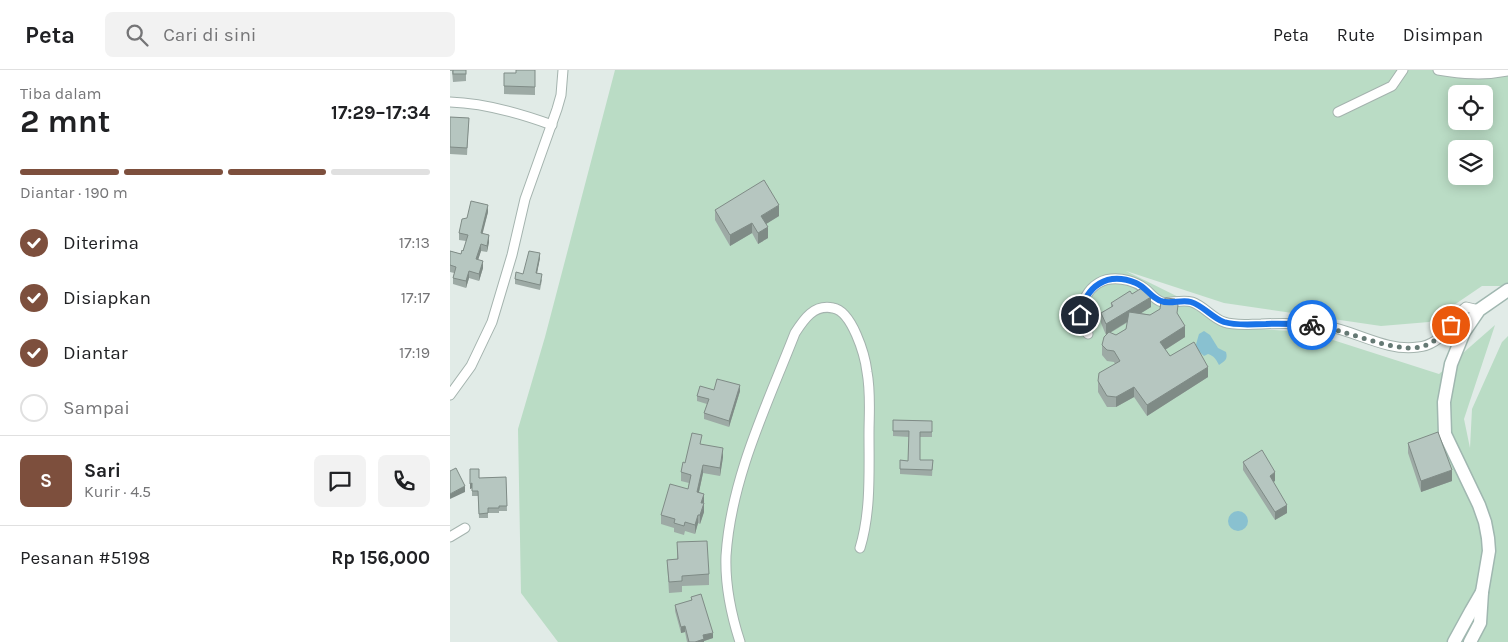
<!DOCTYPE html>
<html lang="id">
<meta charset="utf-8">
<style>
:root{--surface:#fff;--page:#f2f2f2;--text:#202124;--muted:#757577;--line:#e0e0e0;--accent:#7d4f3d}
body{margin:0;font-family:Karla,sans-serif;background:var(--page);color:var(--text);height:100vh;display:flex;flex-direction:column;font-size:19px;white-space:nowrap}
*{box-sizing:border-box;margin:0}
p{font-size:16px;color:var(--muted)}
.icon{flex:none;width:28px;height:28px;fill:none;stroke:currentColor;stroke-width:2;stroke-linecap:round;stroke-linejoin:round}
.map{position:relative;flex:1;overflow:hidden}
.side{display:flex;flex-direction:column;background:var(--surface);width:450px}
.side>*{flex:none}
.buttons{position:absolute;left:998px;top:15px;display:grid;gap:10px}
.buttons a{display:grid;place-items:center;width:45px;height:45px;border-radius:8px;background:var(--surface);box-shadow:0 2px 12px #0003;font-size:25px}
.pin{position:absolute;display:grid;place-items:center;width:42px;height:42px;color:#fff;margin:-21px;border:2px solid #fff;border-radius:50%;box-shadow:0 1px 5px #0007}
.courier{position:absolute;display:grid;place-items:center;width:50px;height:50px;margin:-25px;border:4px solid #1a73e8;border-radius:50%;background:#fff;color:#222;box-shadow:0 1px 6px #0007}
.headline em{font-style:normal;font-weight:700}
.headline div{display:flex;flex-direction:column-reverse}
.headline{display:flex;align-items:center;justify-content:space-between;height:85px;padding:0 20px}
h1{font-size:32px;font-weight:700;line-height:38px}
.bar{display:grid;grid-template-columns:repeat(4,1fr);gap:8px 5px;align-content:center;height:60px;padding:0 20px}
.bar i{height:6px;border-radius:4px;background:var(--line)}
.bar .current{background:var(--accent)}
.bar p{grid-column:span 4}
.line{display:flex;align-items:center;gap:12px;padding:0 20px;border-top:1px solid var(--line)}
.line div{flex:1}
.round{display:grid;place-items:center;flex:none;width:52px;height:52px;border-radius:8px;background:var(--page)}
ol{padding:0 20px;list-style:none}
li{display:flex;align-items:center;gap:15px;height:55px}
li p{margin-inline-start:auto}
li .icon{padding:5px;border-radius:50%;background:var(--accent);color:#fff;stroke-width:4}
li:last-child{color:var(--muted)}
li i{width:28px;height:28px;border:2px solid var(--line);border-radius:50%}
header{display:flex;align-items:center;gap:30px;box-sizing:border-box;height:70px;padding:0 25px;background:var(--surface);border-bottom:1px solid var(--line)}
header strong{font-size:24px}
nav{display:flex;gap:28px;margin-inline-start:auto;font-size:18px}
.search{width:350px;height:45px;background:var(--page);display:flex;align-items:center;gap:12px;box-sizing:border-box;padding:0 18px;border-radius:8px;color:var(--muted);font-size:19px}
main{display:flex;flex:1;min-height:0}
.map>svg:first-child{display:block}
.green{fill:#badcc5;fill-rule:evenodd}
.water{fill:#89c1d0}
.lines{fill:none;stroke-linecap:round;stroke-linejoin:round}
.street-casing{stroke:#a4b3ae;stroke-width:11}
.secondary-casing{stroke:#a0b7b0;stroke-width:15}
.street{stroke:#fff;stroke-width:9}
.secondary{stroke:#fff;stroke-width:12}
.wall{fill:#9daaa5;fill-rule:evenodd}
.shaded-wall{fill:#7f8b86}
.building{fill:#b6c6c0;stroke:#7f8b86}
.done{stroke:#657974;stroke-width:5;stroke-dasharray:0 9}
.route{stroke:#1a73e8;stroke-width:6}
</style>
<header>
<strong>Peta</strong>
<div class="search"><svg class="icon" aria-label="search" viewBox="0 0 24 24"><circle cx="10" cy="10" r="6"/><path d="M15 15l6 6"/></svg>Cari di sini</div>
<nav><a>Peta</a><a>Rute</a><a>Disimpan</a></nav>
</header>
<main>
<section class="side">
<div class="headline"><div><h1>2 mnt</h1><p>Tiba dalam</p></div><em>17:29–17:34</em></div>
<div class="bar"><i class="current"></i><i class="current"></i><i class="current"></i><i></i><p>Diantar · 190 m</p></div>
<ol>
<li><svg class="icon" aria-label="check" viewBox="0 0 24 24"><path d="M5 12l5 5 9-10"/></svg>Diterima<p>17:13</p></li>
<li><svg class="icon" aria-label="check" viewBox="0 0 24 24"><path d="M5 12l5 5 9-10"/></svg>Disiapkan<p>17:17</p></li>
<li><svg class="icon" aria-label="check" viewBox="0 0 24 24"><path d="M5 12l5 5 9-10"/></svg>Diantar<p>17:19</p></li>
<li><i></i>Sampai</li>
</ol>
<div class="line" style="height:90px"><b class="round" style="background:var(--accent);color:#fff">S</b><div><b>Sari</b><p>Kurir · 4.5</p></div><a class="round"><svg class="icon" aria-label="chat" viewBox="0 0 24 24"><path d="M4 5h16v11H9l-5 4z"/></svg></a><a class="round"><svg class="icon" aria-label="phone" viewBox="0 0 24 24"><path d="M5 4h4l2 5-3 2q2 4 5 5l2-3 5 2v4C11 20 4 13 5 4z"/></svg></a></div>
<div class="line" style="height:65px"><div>Pesanan #5198</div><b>Rp 156,000</b></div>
</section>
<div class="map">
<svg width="1058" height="572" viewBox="0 0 1058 572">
<rect width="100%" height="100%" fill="#e1ebe7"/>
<path class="green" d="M165 0H1058V219L1054 216H1032L979 252 931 256 774 233 676 201 791 258 858 262 989 304 1045 255 1014 349 1020 378 1022 339 1052 272 1058 266V572H108L71 523 68 359 95 267ZM1006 24H1034V51H1006ZM1006 79H1034V106H1006Z"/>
<g class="water">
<path d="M754 261 760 265 768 278 776 282C778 289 775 291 769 295 766 289 764 286 758 284L754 286 745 278 749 264Z"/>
<circle cx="788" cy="451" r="10"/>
</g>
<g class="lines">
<defs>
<g id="street">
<path d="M988 0C1012 4 1034 6 1058 1"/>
<path d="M0 32C35 33 69 43 102 55"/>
<path d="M888 42 942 16 953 0"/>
<path d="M638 264C622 245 636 211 661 209 672 208 685 211 694 218 700 222 704 230 712 232 720 234 731 229 742 232 754 236 762 248 774 252 785 256 800 254 811 254 833 253 855 253 876 256 906 261 937 282 968 277 982 276 994 265 1002 255 1006 248 1009 242 1016 237L1029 240"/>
<path d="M0 325 21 296 42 252 62 185 75 129 107 39 111 25 113 0"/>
<path d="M0 467 15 458"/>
<path d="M290 572C281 544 275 515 276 486 281 408 317 335 345 263 354 249 364 234 383 238 402 241 415 285 417 302 421 323 419 344 419 364 419 401 421 442 410 478"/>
</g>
<g id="secondary">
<path d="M1004 572 1021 541 1032 522"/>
<path d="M1020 572 1030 553 1032 522 1039 481 1038 468 1035 452 1029 435 995 364 994 332 1001 294 1014 262 1029 240 1058 220"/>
</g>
</defs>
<use href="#street" class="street-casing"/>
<use href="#secondary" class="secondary-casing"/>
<use href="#street" class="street"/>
<use href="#secondary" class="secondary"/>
</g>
<g class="wall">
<path d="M0 0H16V11L3 12 2 1H0Z"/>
<path d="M85 0V25L54 24V3H66Z"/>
<path d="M0 47 19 48 17 85 0 84Z"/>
<path d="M265 140 329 146 316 154 318 168 308 174 302 163 280 176 265 150Z"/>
<path d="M38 142 32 163 39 172 37 182 31 181 28 190 33 198 29 211 19 208 16 218 3 214V208L4 203 0 202V181L11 184 13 181 16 171 9 170V163L17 148Z"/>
<path d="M90 188 87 203 92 210 90 220 65 214V209L73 204Z"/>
<path d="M682 224 701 237 691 243 700 245H728L735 267 715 280 720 286 758 307 697 346 684 327 666 337H657L648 322V311L665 294 664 292 657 291 652 285V275L656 265 651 253V243L661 237V233ZM678 252 676 259 666 265 660 263Z"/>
<path d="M264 320 290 321 279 357 254 349V343L257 334 247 331V326Z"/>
<path d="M443 350 482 351V367H470V390H483L482 406 450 404V390L458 391 459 367 443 366Z"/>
<path d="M958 373 1002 411 971 422 958 383Z"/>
<path d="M252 375 273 387 270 406 253 403 249 422 254 424V442L250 454 248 453 245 464 235 461 234 465 224 462V458L211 454V445L238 419 239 413 231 411V402L235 393Z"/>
<path d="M793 392 825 411 823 412 837 443 825 450 793 400Z"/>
<path d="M20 399 29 408 56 407 57 441H49V443H38V448H29L28 426H22V418L20 419Z"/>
<path d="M227 472 259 504V515L232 516V522L219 523 217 490 227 489Z"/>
<path d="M241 527 263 568 254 571V572H237L235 562 231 563 225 541V535L241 531Z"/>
</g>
<g class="shaded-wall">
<path d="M38 135V142L31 170V163Z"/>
<path d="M329 135V146L311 157V146Z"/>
<path d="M302 153V163L280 176V165Z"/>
<path d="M318 157V168L308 174V163Z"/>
<path d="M39 165V172L37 182V176Z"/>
<path d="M31 174V181L26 196V189Z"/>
<path d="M90 183V188L86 208V203Z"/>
<path d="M33 191V198L29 211V204Z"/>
<path d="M19 201V208L16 218V211Z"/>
<path d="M701 227V237L656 265V254Z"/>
<path d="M735 256V267L710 283V272Z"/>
<path d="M758 297V307L697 346V335Z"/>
<path d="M290 315V321L279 357V351Z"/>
<path d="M684 317V327L666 337V327Z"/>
<path d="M273 378V387L270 406V398Z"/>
<path d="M253 395V403L247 431V422Z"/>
<path d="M1002 400V411L971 422V411Z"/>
<path d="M825 402V411L820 414V406Z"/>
<path d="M22 413V418L20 419V414Z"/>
<path d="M15 416V422L0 429V424Z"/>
<path d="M254 424V432L251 442V433Z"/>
<path d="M254 433V442L250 454V445Z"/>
<path d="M837 435V443L825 450V442Z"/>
<path d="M248 445V453L245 464V455Z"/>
<path d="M235 556V562L231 563V557Z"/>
<path d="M263 563V568L254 571V572H245L253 565Z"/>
</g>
<g class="building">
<rect x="3" y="0" width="13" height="4"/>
<path d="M66 0H85V17L54 16V3H66Z"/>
<path d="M0 47 19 48 17 78 0 77Z"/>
<path d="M314 110 329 135 311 146 318 157 308 163 302 153 280 165 265 140Z"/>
<path d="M21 131 38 135 31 163 39 165 37 176 31 174 26 189 33 191 29 204 19 201 16 211 3 208 6 197 0 195V181L11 184 12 180 13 181 18 165 9 163 12 149 17 148Z"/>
<path d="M79 181 90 183 86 203 92 204 90 215 65 209 66 202 73 204Z"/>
<path d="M695 216 701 227 656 254 651 243 663 236 661 233 680 221 682 224Z"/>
<path d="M716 228 725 229 728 235 727 243 735 256 710 272 720 286 744 272 758 297 697 335 684 317 666 327 657 326 648 311 649 303 670 291 664 281 657 280 652 275 654 267 659 262 666 265 676 259 679 242 700 245 710 239 711 231Z"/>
<path d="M267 309 290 315 279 351 254 343 259 329 247 326 250 316 264 320Z"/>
<path d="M443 350 482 351V362H470V390H483L482 400 450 399V390L458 391 459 361H443Z"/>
<path d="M988 362 1002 400 971 411 958 373Z"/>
<path d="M242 363 252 365 250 374 273 378 270 398 253 395 247 422 254 424 251 433H254L250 445H248L245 455 235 452 234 456 224 453 225 449 211 445 220 414 238 419 241 405 231 402 233 392 235 393Z"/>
<path d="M812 380 825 402 820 406 837 435 825 442 793 392Z"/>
<path d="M6 398 15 416 0 424V401Z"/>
<path d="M20 399H29V408L56 407 57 436H49V438H38V443L29 444 28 421H22V413L20 414Z"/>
<path d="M257 471 259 504 232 506V511L219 512 217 490 228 489 227 472Z"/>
<path d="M251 524 263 563 253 565 254 569 245 572H239L235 556 231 557 225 535 242 530 241 527Z"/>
</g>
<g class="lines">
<path class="done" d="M862 255C893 258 942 283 970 277 983 274 993 265 1001 255"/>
<path class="route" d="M630 245C636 216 657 201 686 213 696 217 701 228 711 231 720 235 731 229 741 232 754 236 762 248 774 252 787 256 803 254 816 254 831 253 847 254 862 255"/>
</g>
</svg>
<div class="buttons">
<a><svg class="icon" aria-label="locate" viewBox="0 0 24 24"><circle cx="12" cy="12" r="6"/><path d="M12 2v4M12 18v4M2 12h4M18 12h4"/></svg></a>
<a><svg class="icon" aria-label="layers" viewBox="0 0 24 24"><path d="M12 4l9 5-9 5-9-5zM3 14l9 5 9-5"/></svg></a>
</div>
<div class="pin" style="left:1001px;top:255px;background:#ea580c"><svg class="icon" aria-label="bag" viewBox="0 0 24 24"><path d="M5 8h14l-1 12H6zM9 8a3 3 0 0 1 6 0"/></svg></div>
<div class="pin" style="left:630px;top:245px;background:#1f2937"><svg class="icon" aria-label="home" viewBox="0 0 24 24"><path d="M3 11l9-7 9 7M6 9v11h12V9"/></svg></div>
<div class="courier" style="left:862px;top:255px"><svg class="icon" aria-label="bike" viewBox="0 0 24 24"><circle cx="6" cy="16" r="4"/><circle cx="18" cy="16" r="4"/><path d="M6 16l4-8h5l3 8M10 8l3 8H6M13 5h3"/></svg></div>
</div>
</main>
